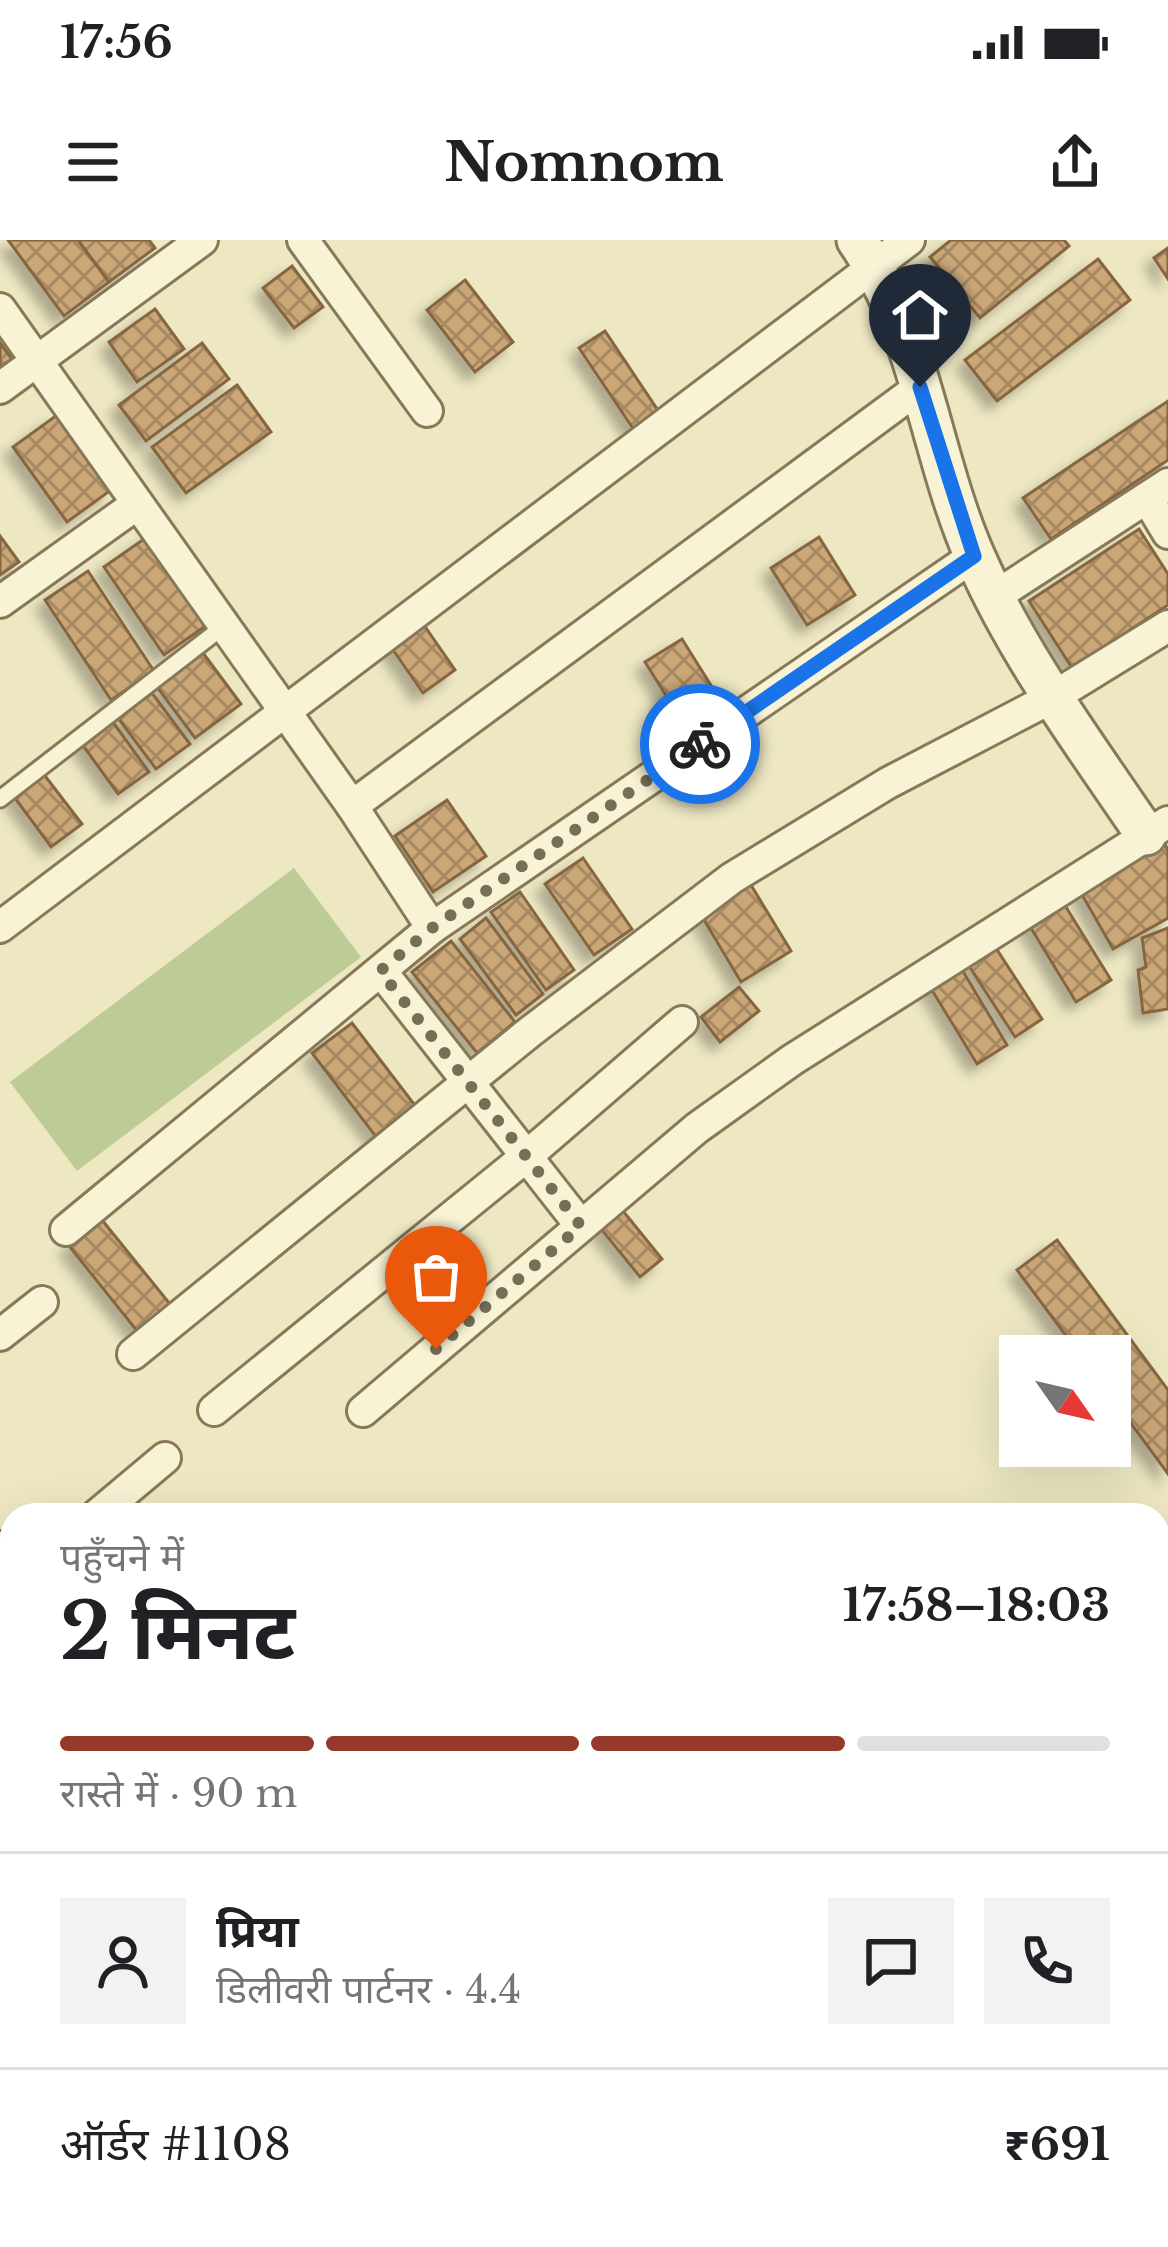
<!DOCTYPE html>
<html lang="hi">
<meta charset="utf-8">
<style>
:root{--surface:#fff;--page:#f2f2f2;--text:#202124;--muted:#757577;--line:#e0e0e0;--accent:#95392a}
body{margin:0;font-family:"Libre Baskerville","Noto Sans Devanagari",serif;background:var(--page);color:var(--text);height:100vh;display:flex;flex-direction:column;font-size:45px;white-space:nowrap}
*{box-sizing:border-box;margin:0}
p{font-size:39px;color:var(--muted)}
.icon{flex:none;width:66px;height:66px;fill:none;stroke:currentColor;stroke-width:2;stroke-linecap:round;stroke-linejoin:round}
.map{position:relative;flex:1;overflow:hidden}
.side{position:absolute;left:0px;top:1263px;width:1170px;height:744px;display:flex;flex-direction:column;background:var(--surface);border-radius:36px 36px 0 0;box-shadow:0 12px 48px #0002}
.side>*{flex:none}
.needle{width:78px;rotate:124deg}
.tools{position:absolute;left:999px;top:1095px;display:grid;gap:24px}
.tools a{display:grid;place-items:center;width:132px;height:132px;border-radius:0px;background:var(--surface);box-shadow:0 12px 48px #0002;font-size:60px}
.pin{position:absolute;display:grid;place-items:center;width:102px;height:102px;color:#fff;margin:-123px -51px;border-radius:50% 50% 50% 0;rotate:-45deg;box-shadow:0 0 12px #0007}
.pin .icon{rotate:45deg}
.courier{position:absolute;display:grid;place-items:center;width:120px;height:120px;margin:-60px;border:9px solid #1a73e8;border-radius:50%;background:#fff;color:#222;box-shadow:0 3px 15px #0007}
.headline em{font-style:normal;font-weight:700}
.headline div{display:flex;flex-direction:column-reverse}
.headline{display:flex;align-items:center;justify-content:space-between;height:204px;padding:0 60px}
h1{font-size:78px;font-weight:700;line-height:90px}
.bar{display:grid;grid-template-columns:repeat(4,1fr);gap:18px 12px;align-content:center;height:144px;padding:0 60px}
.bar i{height:15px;border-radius:9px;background:var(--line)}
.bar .active{background:var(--accent)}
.bar p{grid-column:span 4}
.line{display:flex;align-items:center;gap:30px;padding:0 60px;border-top:3px solid var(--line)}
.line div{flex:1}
.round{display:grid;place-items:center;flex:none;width:126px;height:126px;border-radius:0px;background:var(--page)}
.status{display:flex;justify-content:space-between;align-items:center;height:84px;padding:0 60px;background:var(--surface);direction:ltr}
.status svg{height:33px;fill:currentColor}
header{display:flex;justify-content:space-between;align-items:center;height:156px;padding:0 60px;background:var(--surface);font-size:54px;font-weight:700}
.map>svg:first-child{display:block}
.green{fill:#bdcb96}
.building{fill:url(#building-cross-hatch);stroke:#85663f;stroke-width:3;filter:url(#shadow)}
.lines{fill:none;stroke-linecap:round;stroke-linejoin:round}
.service-casing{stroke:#877859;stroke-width:21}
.minor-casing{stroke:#877859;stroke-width:36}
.tertiary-casing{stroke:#877859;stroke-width:45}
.service{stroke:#f8f3d5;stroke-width:15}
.minor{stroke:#f8f3d5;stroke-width:30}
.tertiary{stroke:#f8f3d5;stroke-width:39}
.done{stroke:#766e57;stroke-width:12;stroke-dasharray:0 21.6}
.route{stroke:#1a73e8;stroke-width:15}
</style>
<div class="status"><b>17:56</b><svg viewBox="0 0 49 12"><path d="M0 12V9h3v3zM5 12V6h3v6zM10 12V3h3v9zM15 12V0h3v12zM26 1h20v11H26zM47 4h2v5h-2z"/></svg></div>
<header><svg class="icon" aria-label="menu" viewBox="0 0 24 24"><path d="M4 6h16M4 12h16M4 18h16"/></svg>Nomnom<svg class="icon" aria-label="share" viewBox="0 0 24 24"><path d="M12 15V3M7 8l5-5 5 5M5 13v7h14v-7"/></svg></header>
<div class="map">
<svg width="1168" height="2007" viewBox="0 0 1168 2007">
<defs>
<pattern id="building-cross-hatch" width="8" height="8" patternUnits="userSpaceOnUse" patternTransform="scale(3)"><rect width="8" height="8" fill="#cba778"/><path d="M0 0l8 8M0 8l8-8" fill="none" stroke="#a68862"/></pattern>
<filter id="shadow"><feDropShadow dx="-9" dy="9" stdDeviation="6" flood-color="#0004"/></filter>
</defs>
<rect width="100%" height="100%" fill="#ede7c2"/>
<path class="green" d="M294 628 361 717 77 931 10 842Z"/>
<g class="building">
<path d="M8 0H78L109 42 64 76Z"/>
<path d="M78 0H149L155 8 109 42Z"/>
<path d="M951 0H1064L1069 6 980 78 930 17Z"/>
<path d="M1168 8V39L1154 18Z"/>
<path d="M1098 19 1130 60 997 161 965 120Z"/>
<path d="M292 26 323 67 294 88 263 48Z"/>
<path d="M465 40 513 102 475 132 427 70Z"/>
<path d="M155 69 184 109 137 142 109 102Z"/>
<path d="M605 91 661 175 636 193 579 108Z"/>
<path d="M0 103 12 119 0 127Z"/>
<path d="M202 103 229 139 146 201 119 165Z"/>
<path d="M237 145 271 192 186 253 152 207Z"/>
<path d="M1168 161V220L1051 299 1023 258Z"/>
<path d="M57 175 111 250 67 282 13 207Z"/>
<path d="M1139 289 1168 334V365L1072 428 1029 361Z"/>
<path d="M154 292 214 380 164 415 104 327Z"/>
<path d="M0 296 19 322 0 335Z"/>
<path d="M819 297 855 355 807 385 771 328Z"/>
<path d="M88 331 154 431 111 460 45 360Z"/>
<path d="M417 375 455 430 423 453 384 397Z"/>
<path d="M682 399 717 455 680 478 645 422Z"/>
<path d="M203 413 241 464 195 498 157 447Z"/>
<path d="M152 453 190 504 156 529 118 478Z"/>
<path d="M110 478 149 532 118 554 79 500Z"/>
<path d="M42 532 82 584 51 607 12 554Z"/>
<path d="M447 560 486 616 433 652 395 596Z"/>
<path d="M1161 597 1168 610V678L1113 709 1077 646Z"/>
<path d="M583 618 632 689 594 715 545 644Z"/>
<path d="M751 645 791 711 741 742 701 675Z"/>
<path d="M520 652 574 730 546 750 491 672Z"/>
<path d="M1061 659 1111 740 1076 762 1026 680Z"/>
<path d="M486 678 543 754 516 775 460 699Z"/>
<path d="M1168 688V769L1143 773 1138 730 1146 727 1142 698Z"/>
<path d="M451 701 515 782 477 813 412 732Z"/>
<path d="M992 702 1042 779 1015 797 965 720Z"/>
<path d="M958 723 1007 805 977 824 927 742Z"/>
<path d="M739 747 759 771 720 802 701 777Z"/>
<path d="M352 783 420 872 380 902 312 813Z"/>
<path d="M619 966 662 1019 640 1037 597 984Z"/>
<path d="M102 980 174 1069 141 1096 69 1006Z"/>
<path d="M1057 1000 1168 1150V1234L1110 1155V1116H1081L1017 1030Z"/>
<path d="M425 1006 469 1061 447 1080 402 1024Z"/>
<path d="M1158 1511 1165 1522 1168 1520V1604L1158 1611Z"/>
<path d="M1158 1751 1168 1753V1828L1158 1835Z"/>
<path d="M42 1995H69L78 2007H26Z"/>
<path d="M897 1995H981L983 1997 969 2007H906Z"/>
<path d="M1001 1995H1065L1074 2007H993L991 2003Z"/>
</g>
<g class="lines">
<defs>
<path id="service" d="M0 559 224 386"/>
<g id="minor">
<path d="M303 0 427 171"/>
<path d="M0 69 352 566 432 688"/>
<path d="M0 148 202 0"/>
<path d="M1147 258 1168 293"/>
<path d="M994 357 1168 244"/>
<path d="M0 362 137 264"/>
<path d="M352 566 920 147"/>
<path d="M0 687 909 0"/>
<path d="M381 731 581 986"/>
<path d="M66 990 432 688 974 316"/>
<path d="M0 1095 42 1062"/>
<path d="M133 1114 531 791 732 638 888 543 1053 457 1168 386"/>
<path d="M214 1170 528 915 682 782"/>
<path d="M363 1171 697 888 792 820 1168 582"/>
<path d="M97 1275 165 1218"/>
<path d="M0 1307 12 1319"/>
<path d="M0 1358 12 1348"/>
<path d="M0 1602 12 1588"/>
<path d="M0 1900 12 1889"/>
<path d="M144 1995 153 2007"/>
<path d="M1135 1995 1143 2007"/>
<path d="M277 2007 294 1995"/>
<path d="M747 2007 763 1995"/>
</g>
<path id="tertiary" d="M857 0C922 95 930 216 976 319 1019 417 1086 506 1146 595"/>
</defs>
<use href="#service" class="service-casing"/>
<use href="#minor" class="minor-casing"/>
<use href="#tertiary" class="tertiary-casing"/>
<use href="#service" class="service"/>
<use href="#minor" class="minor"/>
<use href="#tertiary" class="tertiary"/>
</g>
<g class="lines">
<path class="done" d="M436 1109 581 986 380 731 432 688 700 504"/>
<path class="route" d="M700 504 974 316 920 147"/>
</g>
</svg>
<div class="tools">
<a><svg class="needle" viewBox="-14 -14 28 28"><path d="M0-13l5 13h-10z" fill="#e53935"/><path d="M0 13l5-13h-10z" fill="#757577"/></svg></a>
</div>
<div class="pin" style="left:436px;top:1109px;background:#ea580c"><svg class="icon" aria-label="bag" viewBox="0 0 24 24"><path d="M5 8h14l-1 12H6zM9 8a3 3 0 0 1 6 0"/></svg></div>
<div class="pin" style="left:920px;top:147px;background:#1f2937"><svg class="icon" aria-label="home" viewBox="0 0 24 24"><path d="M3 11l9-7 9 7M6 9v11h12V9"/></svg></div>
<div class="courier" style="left:700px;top:504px"><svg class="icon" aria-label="bike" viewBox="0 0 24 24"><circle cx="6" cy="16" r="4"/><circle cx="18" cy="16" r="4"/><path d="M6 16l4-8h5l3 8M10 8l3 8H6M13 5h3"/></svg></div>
<section class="side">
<div class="headline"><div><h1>2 मिनट</h1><p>पहुँचने में</p></div><em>17:58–18:03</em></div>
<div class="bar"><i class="active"></i><i class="active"></i><i class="active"></i><i></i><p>रास्ते में · 90 m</p></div>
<div class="line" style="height:216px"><a class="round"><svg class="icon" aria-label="person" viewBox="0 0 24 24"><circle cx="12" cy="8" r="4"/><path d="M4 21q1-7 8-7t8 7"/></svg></a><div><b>प्रिया</b><p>डिलीवरी पार्टनर · 4.4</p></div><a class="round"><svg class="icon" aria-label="chat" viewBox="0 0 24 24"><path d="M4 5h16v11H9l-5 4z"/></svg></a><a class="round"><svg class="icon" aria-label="phone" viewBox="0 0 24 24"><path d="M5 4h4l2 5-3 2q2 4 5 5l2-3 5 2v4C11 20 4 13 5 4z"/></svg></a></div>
<div class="line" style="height:156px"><div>ऑर्डर #1108</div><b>₹691</b></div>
</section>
</div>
